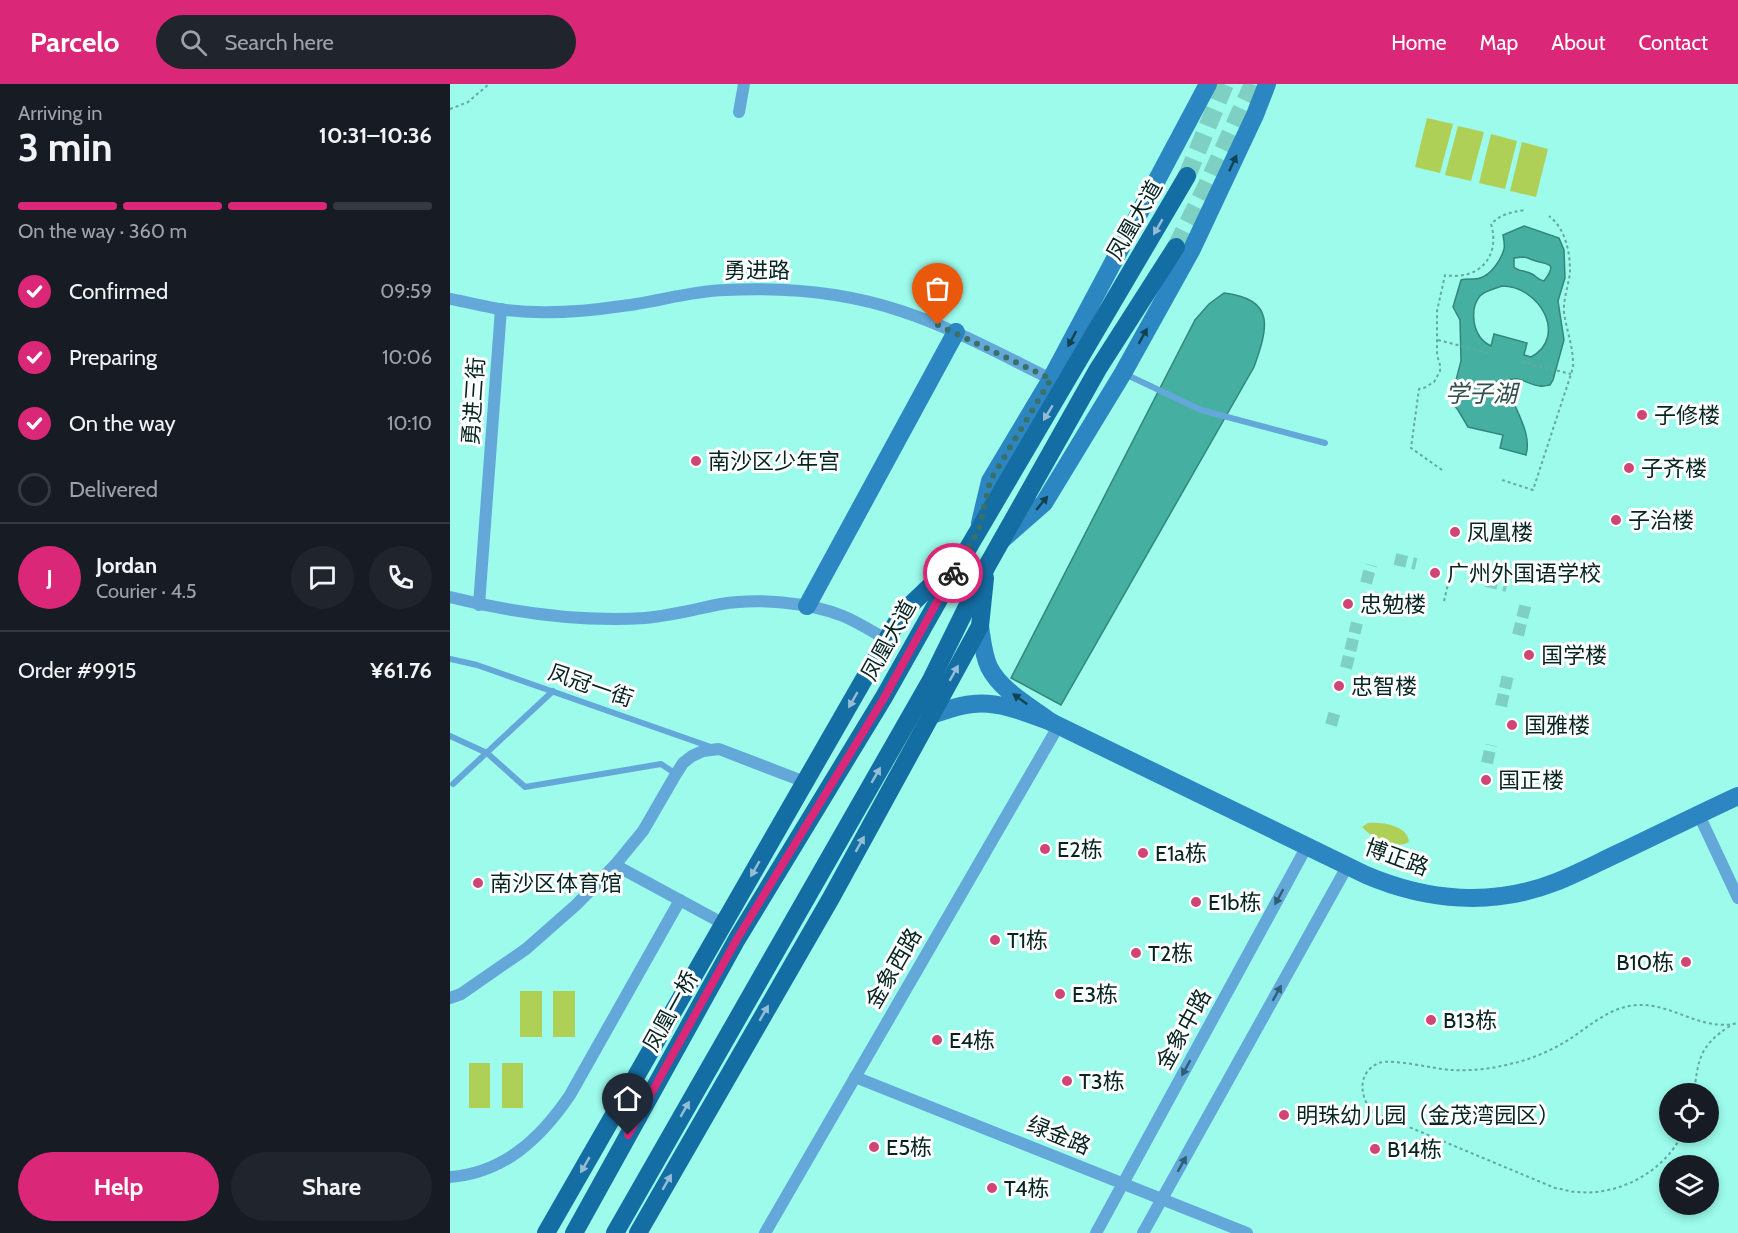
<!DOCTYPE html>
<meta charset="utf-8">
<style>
:root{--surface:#171b24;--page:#20242c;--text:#f1f3f6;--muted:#9ea1a6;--line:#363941;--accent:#db2777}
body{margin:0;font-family:Cabin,"Noto Sans SC",sans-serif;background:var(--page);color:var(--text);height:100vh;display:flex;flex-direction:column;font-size:22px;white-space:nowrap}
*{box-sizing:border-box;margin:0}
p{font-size:20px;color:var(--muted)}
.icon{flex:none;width:33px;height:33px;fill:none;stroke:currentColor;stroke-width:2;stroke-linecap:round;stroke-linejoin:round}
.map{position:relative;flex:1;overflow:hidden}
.side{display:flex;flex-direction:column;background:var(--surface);width:450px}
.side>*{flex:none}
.buttons{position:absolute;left:1209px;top:999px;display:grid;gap:12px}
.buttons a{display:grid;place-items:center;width:60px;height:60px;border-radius:50%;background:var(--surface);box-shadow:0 3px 9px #0003;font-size:30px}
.pin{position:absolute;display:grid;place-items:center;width:51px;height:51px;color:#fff;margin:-62px -26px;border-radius:50% 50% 50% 0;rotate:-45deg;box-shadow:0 0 6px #0007}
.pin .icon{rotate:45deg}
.courier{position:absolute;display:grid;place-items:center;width:60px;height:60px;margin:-30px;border:4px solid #db2777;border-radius:50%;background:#fff;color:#222;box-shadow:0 2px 8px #0007}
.summary em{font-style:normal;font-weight:800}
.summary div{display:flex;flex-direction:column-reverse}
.summary{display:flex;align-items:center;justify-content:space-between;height:102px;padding:0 18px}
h1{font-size:39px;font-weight:800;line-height:45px}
.bar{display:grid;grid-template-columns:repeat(4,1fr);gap:9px 6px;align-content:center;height:72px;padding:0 18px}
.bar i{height:8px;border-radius:4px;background:var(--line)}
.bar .current{background:var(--accent)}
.bar p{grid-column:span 4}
.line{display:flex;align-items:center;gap:15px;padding:0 18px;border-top:2px solid var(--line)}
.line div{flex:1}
.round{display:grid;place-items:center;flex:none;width:63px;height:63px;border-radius:32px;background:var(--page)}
ol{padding:0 18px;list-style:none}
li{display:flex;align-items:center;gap:18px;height:66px}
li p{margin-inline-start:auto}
li .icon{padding:6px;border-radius:50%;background:var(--accent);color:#fff;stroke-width:4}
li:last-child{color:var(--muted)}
li i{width:33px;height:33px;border:3px solid var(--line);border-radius:50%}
.cta{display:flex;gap:12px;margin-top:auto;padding:12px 18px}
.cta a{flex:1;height:69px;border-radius:36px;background:var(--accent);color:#fff;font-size:24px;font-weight:800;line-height:69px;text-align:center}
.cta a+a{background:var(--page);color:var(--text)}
header{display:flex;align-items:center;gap:36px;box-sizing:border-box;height:84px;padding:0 30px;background:var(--accent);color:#fff}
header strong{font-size:28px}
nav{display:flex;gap:33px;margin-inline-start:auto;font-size:21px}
.search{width:420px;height:54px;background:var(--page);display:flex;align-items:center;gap:15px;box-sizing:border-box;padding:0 21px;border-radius:33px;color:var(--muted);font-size:22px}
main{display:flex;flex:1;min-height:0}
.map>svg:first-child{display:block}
.green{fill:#afd056}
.water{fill:#45b0a1;stroke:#32867b;stroke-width:1.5;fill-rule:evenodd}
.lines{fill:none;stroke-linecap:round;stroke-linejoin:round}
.street-tunnel{stroke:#7ed0c3;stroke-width:12;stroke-dasharray:12 6;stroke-linecap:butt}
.primary-tunnel{stroke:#7ed0c3;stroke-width:18;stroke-dasharray:18 9;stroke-linecap:butt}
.path{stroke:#63a99e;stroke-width:2;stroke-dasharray:3 3;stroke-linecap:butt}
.lane{stroke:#64a8da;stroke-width:6}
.street{stroke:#64a8da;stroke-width:12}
.secondary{stroke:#2c86c1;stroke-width:18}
.primary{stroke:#146da3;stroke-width:18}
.oneway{fill:#114251}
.oneway2{fill:#95bdd6}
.oneway3{fill:#306074}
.done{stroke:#3a7068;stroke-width:6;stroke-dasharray:0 10.8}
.route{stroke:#db2777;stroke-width:8}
.poi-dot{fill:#d14576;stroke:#fff;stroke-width:2}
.labels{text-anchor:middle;stroke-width:6;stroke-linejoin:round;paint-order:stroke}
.street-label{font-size:22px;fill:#062521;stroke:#fff}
.poi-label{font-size:22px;fill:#062521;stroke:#fff;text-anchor:start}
.water-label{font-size:24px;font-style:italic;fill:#30504b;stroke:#fff}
</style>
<header>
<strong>Parcelo</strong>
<div class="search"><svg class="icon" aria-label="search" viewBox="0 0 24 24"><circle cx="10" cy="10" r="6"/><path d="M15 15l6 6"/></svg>Search here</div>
<nav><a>Home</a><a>Map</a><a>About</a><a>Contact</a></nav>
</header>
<main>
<section class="side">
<div class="summary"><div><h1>3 min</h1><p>Arriving in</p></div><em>10:31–10:36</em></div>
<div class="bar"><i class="current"></i><i class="current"></i><i class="current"></i><i></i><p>On the way · 360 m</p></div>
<ol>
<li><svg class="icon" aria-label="check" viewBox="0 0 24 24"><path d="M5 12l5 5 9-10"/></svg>Confirmed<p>09:59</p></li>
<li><svg class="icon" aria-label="check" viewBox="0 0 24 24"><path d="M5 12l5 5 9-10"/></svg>Preparing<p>10:06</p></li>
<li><svg class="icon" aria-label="check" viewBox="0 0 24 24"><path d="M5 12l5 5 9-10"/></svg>On the way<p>10:10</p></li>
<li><i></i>Delivered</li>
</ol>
<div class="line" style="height:108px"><b class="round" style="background:var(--accent);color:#fff">J</b><div><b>Jordan</b><p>Courier · 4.5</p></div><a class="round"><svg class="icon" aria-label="chat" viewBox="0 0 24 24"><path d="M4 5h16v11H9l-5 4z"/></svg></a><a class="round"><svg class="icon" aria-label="phone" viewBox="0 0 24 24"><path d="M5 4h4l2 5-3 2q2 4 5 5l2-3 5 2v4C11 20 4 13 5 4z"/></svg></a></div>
<div class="line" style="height:78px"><div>Order #9915</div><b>¥61.76</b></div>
<div class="cta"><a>Help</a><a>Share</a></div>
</section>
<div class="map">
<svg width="1288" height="1149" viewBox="0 0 1288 1149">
<rect width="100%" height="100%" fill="#9cfbeb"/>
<g class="green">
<path d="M977 34 1003 40 990 89 965 83Z"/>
<path d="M1008 42 1034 48 1021 97 995 91Z"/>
<path d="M1041 50 1067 57 1055 105 1029 99Z"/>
<path d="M1072 58 1098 65 1086 113 1060 107Z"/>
<path d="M918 739C932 738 957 741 959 758 944 766 922 754 912 743Z"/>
<rect x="70" y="907" width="22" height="46"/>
<rect x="103" y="907" width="22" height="46"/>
<rect x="19" y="979" width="21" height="45"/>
<rect x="52" y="979" width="21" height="45"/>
</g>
<g class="water">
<path d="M1074 142 1109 154 1114 166 1115 194 1108 217 1114 256 1103 296 1100 301C1097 301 1093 303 1090 302 1077 301 1069 290 1056 297 1061 321 1083 347 1076 371L1050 364 1053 351 1018 343 1008 326 997 312 1005 300 1011 277 1010 236 1003 223 1011 196C1017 194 1024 196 1030 194 1041 191 1051 176 1054 165 1055 161 1054 156 1053 151ZM1073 173C1077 173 1079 175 1083 176 1094 181 1110 176 1094 197 1088 196 1087 193 1082 190 1075 186 1069 188 1064 183V174ZM1052 202C1090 202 1118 253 1081 273L1074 271 1077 259 1044 250 1041 262C1037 260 1032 256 1030 253 1022 242 1021 222 1030 212 1035 206 1045 205 1052 202Z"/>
<path d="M774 209C826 215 818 244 804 283L611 621 561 594 745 236 759 220Z"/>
</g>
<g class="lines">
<g class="street-tunnel">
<path d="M945 475 966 480"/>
<path d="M1036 497 1057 502"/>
<path d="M916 499 921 481"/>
<path d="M1068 551 1076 519"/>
<path d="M896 584 907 539"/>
<path d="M1051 622 1058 591"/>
<path d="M881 641 886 624"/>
<path d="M1037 679 1041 661"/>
</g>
<g class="primary-tunnel">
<path d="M737 92 775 0"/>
<path d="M726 163 757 101 803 0"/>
</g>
<g class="path">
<path d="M0 25 18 18 39 0"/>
<path d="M988 256 1039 269"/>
<path d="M1072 278 1121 290"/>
<path d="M992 386 961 364 969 305 974 304 984 298 990 287V281L987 271V227L995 191C1028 197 1051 173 1041 140 1051 130 1061 128 1075 126"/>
<path d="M1052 396 1083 406 1123 284C1124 265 1117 248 1114 229 1113 214 1119 201 1120 187 1120 167 1115 144 1099 132"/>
<path d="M994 517 1000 492"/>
<path d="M1244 1010C1248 976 1249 962 1280 942"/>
<path d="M1233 1048C1216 1087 1169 1112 1128 1108 1120 1108 1113 1105 1105 1104L923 1028C909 1013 907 988 929 979 941 974 985 985 1001 986 1020 987 1041 985 1060 980 1079 976 1098 968 1115 958 1138 944 1158 923 1187 921 1223 919 1251 948 1288 939"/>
</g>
<g class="lane">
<path d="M675 290 751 326 875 359"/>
<path d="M0 575 27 581 261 663"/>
<path d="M0 652 37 669 75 703 211 680 226 690"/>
<path d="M3 700 103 607"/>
</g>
<g class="street">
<path d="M289 28 294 0"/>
<path d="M0 215C16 218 33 222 49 225 89 231 132 228 172 222 207 218 240 207 275 206 334 203 395 208 451 227 503 244 552 271 601 295"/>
<path d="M0 513C64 529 128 538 195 534 221 532 246 525 271 520 307 514 358 518 393 532 408 538 423 548 437 556"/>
<path d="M29 521 51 225"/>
<path d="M1249 731 1288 814"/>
<path d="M165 781 274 840"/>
<path d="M0 914 11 910 76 865 126 821 165 781 193 747 226 690 233 679 242 672 253 667 269 665 355 698"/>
<path d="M405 993 797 1149"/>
<path d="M0 1093C54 1089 91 1054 120 1011L230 816"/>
<path d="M315 1149 609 641"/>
<path d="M646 1149 857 762"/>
<path d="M693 1149 898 781"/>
</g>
<g class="secondary">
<path d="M530 439 540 397 601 295 758 0"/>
<path d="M553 455 594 419 673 289 742 165 805 31 817 0"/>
<path d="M357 522 506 248"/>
<path d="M481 631C495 627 508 621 523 620 549 617 577 629 601 638 580 622 551 607 539 583 533 570 532 555 530 542"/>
<path d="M601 638 916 791C977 817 1043 823 1106 798 1129 789 1151 777 1173 767 1211 749 1249 730 1288 712"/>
</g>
<g class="primary">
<path d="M96 1149 452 529 499 484"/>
<path d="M124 1149 287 855 434 613 514 471 737 92"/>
<path d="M165 1149 481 596 537 482 648 285 726 163"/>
<path d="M188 1149 381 814 530 542 535 494"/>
</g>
</g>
<defs><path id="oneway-solid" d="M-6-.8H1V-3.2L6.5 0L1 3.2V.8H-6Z" transform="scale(1.5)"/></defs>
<g class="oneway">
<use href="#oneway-solid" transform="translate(783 79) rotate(-65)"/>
<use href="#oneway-solid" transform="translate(693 252) rotate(-61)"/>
<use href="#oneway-solid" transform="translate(622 255) rotate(118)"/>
<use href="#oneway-solid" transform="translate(592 419) rotate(-50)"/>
<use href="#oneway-solid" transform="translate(570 615) rotate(-144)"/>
</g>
<g class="oneway2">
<use href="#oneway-solid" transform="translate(708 143) rotate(120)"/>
<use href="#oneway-solid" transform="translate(598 329) rotate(121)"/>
<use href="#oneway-solid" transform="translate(504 589) rotate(-61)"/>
<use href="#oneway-solid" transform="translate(403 616) rotate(120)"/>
<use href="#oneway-solid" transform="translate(426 691) rotate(-60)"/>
<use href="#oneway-solid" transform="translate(410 760) rotate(-61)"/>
<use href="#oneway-solid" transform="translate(305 785) rotate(120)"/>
<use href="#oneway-solid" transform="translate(314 929) rotate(-60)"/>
<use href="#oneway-solid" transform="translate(235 1025) rotate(-60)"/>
<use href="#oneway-solid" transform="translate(135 1081) rotate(120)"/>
<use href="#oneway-solid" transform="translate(217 1098) rotate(-60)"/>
</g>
<g class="oneway3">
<use href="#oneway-solid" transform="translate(829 813) rotate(119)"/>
<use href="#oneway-solid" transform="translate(827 909) rotate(-61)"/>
<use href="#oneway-solid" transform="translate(736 984) rotate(119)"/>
<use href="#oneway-solid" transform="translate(732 1080) rotate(-61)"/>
</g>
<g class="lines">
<path class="done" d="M488 241 601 295 540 397 529 446 503 489"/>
<path class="route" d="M178 1051 287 855 434 614 503 489"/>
</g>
<g class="poi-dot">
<circle cx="1192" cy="331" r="6"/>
<circle cx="246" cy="377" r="6"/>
<circle cx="1179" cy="384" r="6"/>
<circle cx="1166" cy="436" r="6"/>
<circle cx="1005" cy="448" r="6"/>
<circle cx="985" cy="489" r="6"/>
<circle cx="898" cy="520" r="6"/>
<circle cx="1079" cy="571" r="6"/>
<circle cx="889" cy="602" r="6"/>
<circle cx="1062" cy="641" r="6"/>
<circle cx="1036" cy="696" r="6"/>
<circle cx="595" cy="765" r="6"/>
<circle cx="693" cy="769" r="6"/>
<circle cx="28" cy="799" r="6"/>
<circle cx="746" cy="818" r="6"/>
<circle cx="545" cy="856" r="6"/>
<circle cx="686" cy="869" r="6"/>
<circle cx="1236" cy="878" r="6"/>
<circle cx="610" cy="910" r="6"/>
<circle cx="981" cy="936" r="6"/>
<circle cx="487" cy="956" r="6"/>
<circle cx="617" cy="997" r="6"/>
<circle cx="834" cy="1031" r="6"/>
<circle cx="424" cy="1063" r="6"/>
<circle cx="925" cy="1065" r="6"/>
<circle cx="542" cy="1104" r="6"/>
</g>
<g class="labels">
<g class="street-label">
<text transform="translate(684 136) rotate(-60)" y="8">凤凰大道</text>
<text x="307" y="194">勇进路</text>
<text transform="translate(23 317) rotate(-86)" y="8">勇进三街</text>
<text transform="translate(438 556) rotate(-61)" y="8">凤凰大道</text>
<text transform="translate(141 601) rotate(19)" y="8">凤冠一街</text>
<text transform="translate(947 773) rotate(20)" y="8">博正路</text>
<text transform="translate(443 884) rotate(-60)" y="8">金象西路</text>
<text transform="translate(220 927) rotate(-61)" y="8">凤凰一桥</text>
<text transform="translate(733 945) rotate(-61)" y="8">金象中路</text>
<text transform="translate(609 1051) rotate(22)" y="8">绿金路</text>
</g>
<g class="poi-label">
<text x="1204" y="339">子修楼</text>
<text x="258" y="385">南沙区少年宫</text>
<text x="1191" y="392">子齐楼</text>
<text x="1178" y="444">子治楼</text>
<text x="1017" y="456">凤凰楼</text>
<text x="997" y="497">广州外国语学校</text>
<text x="910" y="528">忠勉楼</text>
<text x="1091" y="579">国学楼</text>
<text x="901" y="610">忠智楼</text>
<text x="1074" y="649">国雅楼</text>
<text x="1048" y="704">国正楼</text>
<text x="607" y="773">E2栋</text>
<text x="705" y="777">E1a栋</text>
<text x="40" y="807">南沙区体育馆</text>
<text x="758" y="826">E1b栋</text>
<text x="557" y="864">T1栋</text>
<text x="698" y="877">T2栋</text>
<text x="1224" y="886" text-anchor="end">B10栋</text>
<text x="622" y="918">E3栋</text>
<text x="993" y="944">B13栋</text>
<text x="499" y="964">E4栋</text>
<text x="629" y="1005">T3栋</text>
<text x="846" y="1039">明珠幼儿园（金茂湾园区）</text>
<text x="436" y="1071">E5栋</text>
<text x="937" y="1073">B14栋</text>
<text x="554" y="1112">T4栋</text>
</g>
<g class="water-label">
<text x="1031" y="318">学子湖</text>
</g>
</g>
</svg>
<div class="buttons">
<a><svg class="icon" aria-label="locate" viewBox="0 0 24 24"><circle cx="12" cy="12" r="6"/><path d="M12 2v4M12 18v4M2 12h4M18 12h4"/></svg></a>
<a><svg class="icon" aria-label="layers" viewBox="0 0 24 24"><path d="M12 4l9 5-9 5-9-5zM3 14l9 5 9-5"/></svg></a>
</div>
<div class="pin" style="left:488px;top:241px;background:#ea580c"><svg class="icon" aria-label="bag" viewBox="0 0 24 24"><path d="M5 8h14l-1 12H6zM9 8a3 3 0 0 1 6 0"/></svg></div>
<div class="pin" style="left:178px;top:1051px;background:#1f2937"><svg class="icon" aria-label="home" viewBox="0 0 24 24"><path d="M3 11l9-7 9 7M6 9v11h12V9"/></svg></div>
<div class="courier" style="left:503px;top:489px"><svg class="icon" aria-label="bike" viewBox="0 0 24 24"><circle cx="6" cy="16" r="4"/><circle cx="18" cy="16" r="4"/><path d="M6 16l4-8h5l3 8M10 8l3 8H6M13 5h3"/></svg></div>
</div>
</main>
